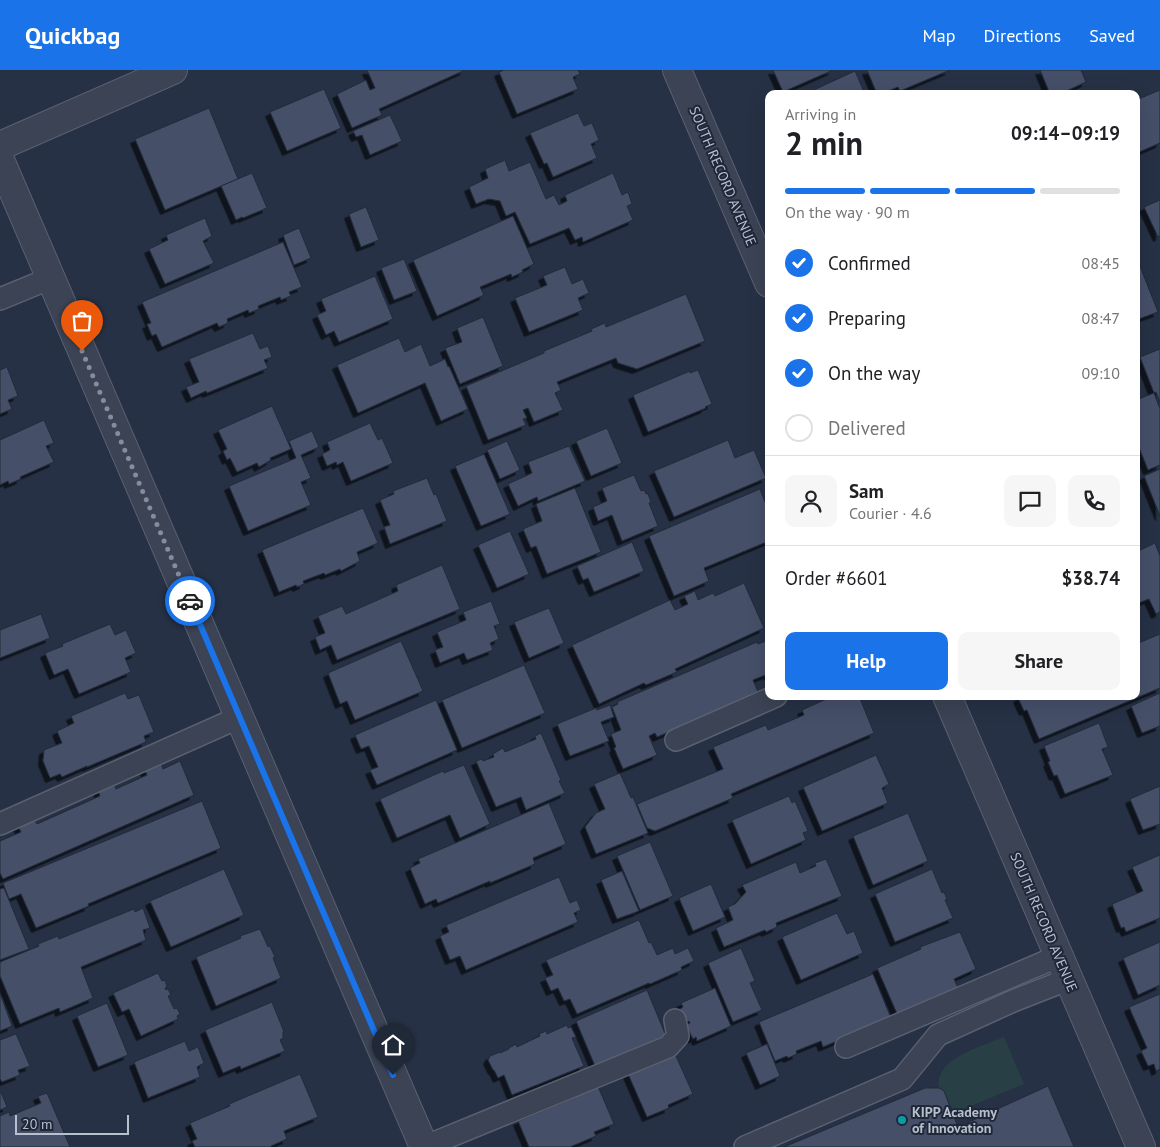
<!DOCTYPE html>
<meta charset="utf-8">
<style>
:root{--surface:#fff;--page:#f6f6f6;--text:#202124;--muted:#757577;--line:#e0e0e0;--accent:#1a73e8}
body{margin:0;font-family:"PT Sans",sans-serif;background:var(--page);color:var(--text);height:100vh;display:flex;flex-direction:column;font-size:19px;white-space:nowrap}
*{box-sizing:border-box;margin:0}
p{font-size:16px;color:var(--muted)}
.icon{flex:none;width:28px;height:28px;fill:none;stroke:currentColor;stroke-width:2;stroke-linecap:round;stroke-linejoin:round}
.map{position:relative;flex:1;overflow:hidden}
.panel{position:absolute;left:765px;top:20px;width:375px;height:610px;display:flex;flex-direction:column;background:var(--surface);border-radius:10px;box-shadow:0 5px 20px #0002}
.panel>*{flex:none}
.scale{position:absolute;left:15px;bottom:12px;width:114px;box-sizing:border-box;padding-left:5px;border:2px solid #b8bfcd;border-top:0;font-size:14px;line-height:18px;white-space:nowrap;color:#b8bfcd;-webkit-text-stroke:4px #1f2839;paint-order:stroke}
.pin{position:absolute;display:grid;place-items:center;width:42px;height:42px;color:#fff;margin:-51px -21px;border-radius:50% 50% 50% 0;rotate:-45deg;box-shadow:0 0 5px #0007}
.pin .icon{rotate:45deg}
.courier{position:absolute;display:grid;place-items:center;width:50px;height:50px;margin:-25px;border:4px solid #1a73e8;border-radius:50%;background:#fff;color:#222;box-shadow:0 1px 6px #0007}
.overview em{font-style:normal;font-weight:700}
.overview div{display:flex;flex-direction:column-reverse}
.overview{display:flex;align-items:center;justify-content:space-between;height:85px;padding:0 20px}
h1{font-size:32px;font-weight:700;line-height:38px}
.bar{display:grid;grid-template-columns:repeat(4,1fr);gap:8px 5px;align-content:center;height:60px;padding:0 20px}
.bar i{height:6px;border-radius:4px;background:var(--line)}
.bar .active{background:var(--accent)}
.bar p{grid-column:span 4}
.line{display:flex;align-items:center;gap:12px;padding:0 20px;border-top:1px solid var(--line)}
.line div{flex:1}
.round{display:grid;place-items:center;flex:none;width:52px;height:52px;border-radius:10px;background:var(--page)}
ol{padding:0 20px;list-style:none}
li{display:flex;align-items:center;gap:15px;height:55px}
li p{margin-inline-start:auto}
li .icon{padding:5px;border-radius:50%;background:var(--accent);color:#fff;stroke-width:4}
li:last-child{color:var(--muted)}
li i{width:28px;height:28px;border:2px solid var(--line);border-radius:50%}
.primary-button{display:flex;gap:10px;margin-top:auto;padding:10px 20px}
.primary-button a{flex:1;height:58px;border-radius:10px;background:var(--accent);color:#fff;font-size:20px;font-weight:700;line-height:58px;text-align:center}
.primary-button a+a{background:var(--page);color:var(--text)}
header{display:flex;align-items:center;gap:30px;box-sizing:border-box;height:70px;padding:0 25px;background:var(--accent);color:#fff}
header strong{font-size:24px}
nav{display:flex;gap:28px;margin-inline-start:auto;font-size:18px}
.map>svg:first-child{display:block}
.green{fill:#284045}
.building{fill:#455067;stroke:#212a3b;filter:url(#shadow)}
.lines{fill:none;stroke-linecap:round;stroke-linejoin:round}
.service-casing{stroke:#596171;stroke-width:24}
.minor-casing{stroke:#596171;stroke-width:30}
.tertiary-casing{stroke:#596171;stroke-width:30}
.service{stroke:#3b4354;stroke-width:21}
.minor{stroke:#3b4354;stroke-width:28}
.tertiary{stroke:#3b4354;stroke-width:28}
.done{stroke:#858d9d;stroke-width:5;stroke-dasharray:0 9}
.route{stroke:#1a73e8;stroke-width:6}
.culture-dot{fill:#0f9aa8;stroke:#1f2839;stroke-width:2}
.labels{text-anchor:middle;stroke-width:4;stroke-linejoin:round;paint-order:stroke}
.street-label{font-size:14px;fill:#b8bfcd;stroke:#1f2839}
.poi-label{font-size:14px;font-weight:bold;fill:#b8bfcd;stroke:#1f2839;text-anchor:start}
</style>
<header>
<strong>Quickbag</strong>
<nav><a>Map</a><a>Directions</a><a>Saved</a></nav>
</header>
<div class="map">
<svg width="1160" height="1077" viewBox="0 0 1160 1077">
<defs>
<filter id="shadow"><feDropShadow dx="-4.5" dy="4.5" stdDeviation="0" flood-color="#0009"/></filter>
</defs>
<rect width="100%" height="100%" fill="#263145"/>
<path class="green" d="M1004 967 1024 1014 954 1043 944 1021 939 1018C933 989 983 976 1004 967Z"/>
<g class="building">
<path d="M367 0H465L379 39 382 45 352 58 337 24 366 10 370 20 375 18Z"/>
<path d="M504 0H578L580 4 573 7 578 19 517 44 499 2Z"/>
<path d="M773 0H833L783 22Z"/>
<path d="M867 0H950L900 21 898 17 881 24H877Z"/>
<path d="M1040 0H1081L1086 12 1060 24H1050Z"/>
<path d="M855 1 865 24H805Z"/>
<path d="M324 19 341 58 287 81 270 42Z"/>
<path d="M1160 20V73L1137 83 1136 30Z"/>
<path d="M209 38 238 109 165 140 135 69Z"/>
<path d="M578 43 584 56 592 53 599 70 591 74 597 88 553 107 547 93 544 94 530 63Z"/>
<path d="M390 45 402 71 370 85 362 65 356 67 353 61Z"/>
<path d="M505 90 509 101 530 92 546 129 554 125 559 135 567 131 565 125 613 103 622 125 628 122 632 134 627 136 633 150 583 172 582 167 575 170 569 158 530 174 515 142 506 146 500 131 489 129 476 134 469 117 488 108 485 99Z"/>
<path d="M252 103 267 138 243 148 242 147 236 150 221 116Z"/>
<path d="M1160 130V166L1158 167 1144 137Z"/>
<path d="M366 137 379 170 361 177 349 144Z"/>
<path d="M513 146 534 194 522 200 523 202 512 207 511 204 480 217 484 225 437 246 413 190Z"/>
<path d="M205 148 212 166 203 171 214 193 165 214 149 179 168 170 166 165Z"/>
<path d="M299 158 311 188 294 195 283 165Z"/>
<path d="M283 172 302 217 289 222 291 226 281 230 280 227 258 236 259 239 249 243 248 240 227 249 228 253 219 257 217 253 162 277 156 264 152 266 147 254 151 253 142 232Z"/>
<path d="M1136 186 1158 242 1136 250Z"/>
<path d="M404 189 417 221 394 230 381 198Z"/>
<path d="M565 197 572 214 583 209 589 223 578 228 583 240 529 262 515 228 547 215 543 206Z"/>
<path d="M375 206 393 249 339 272 334 261 326 265 317 245 326 241 321 229Z"/>
<path d="M686 224 705 271 637 299 618 293 616 288 557 312 561 320 555 323 563 340 534 352 528 338 523 340 527 348 523 349 526 355 488 370 466 316 544 283V281L592 261 591 259 605 253 606 257Z"/>
<path d="M483 247 503 296 460 314 445 278 462 272 457 258Z"/>
<path d="M253 263 260 279 268 276 272 287 264 290 268 298 207 323 206 321 191 328 186 317 199 312 189 289Z"/>
<path d="M399 268 405 282 421 274 430 296 445 289 448 297 449 296 468 339 441 351 425 313 358 343 337 295Z"/>
<path d="M1160 279V332L1156 322 1154 323 1140 287Z"/>
<path d="M7 297 18 326 8 330 12 339 0 344V300Z"/>
<path d="M698 300 712 334 705 337 706 338 648 362 633 325 690 301V303Z"/>
<path d="M1154 323 1160 339V395L1148 400 1136 370V330Z"/>
<path d="M272 336 291 379 270 388 271 390 259 397 257 393 237 402 230 388 227 390 223 381 227 379 218 360Z"/>
<path d="M44 350 54 373 46 376 54 392 20 407 21 409 9 414 8 411 0 415V370Z"/>
<path d="M370 353 378 370 382 368 393 393 351 411 343 392 337 395 336 392 327 396 322 384 330 380 327 372Z"/>
<path d="M607 358 622 393 591 406 576 371Z"/>
<path d="M312 361 319 377 301 385 311 408 301 412 311 435 248 461 229 416 296 388 289 371Z"/>
<path d="M728 370 735 388 754 380 766 408 674 447 654 401Z"/>
<path d="M507 371 520 400 500 409 487 380Z"/>
<path d="M569 376 585 411 538 431 537 427 518 436 508 414 532 403 528 392Z"/>
<path d="M484 384 510 444 481 456 455 396Z"/>
<path d="M1160 399V446L1144 406Z"/>
<path d="M634 405 641 421 644 420 646 424H648L651 432 649 433 658 456 622 471 612 445 598 451 593 437 607 431 602 418Z"/>
<path d="M427 408 434 425 436 424 447 451 390 474 384 457 390 455 380 430 394 424 393 421Z"/>
<path d="M575 418 601 482 547 504 536 476 531 478 523 459 542 451 536 434Z"/>
<path d="M760 419 765 432 769 431V471L704 498 709 511 674 526 649 466Z"/>
<path d="M363 438 378 473 357 482 360 491 341 501 340 499 325 505 324 503 303 511 304 514 297 517 296 515 279 522 262 480Z"/>
<path d="M510 461 529 504 497 518 478 475Z"/>
<path d="M632 472 644 501 594 522 588 508 583 510 577 496Z"/>
<path d="M1155 473 1160 486V542L1156 544 1149 529 1136 534V482Z"/>
<path d="M442 495 460 539 337 590 331 575 320 580 315 567 325 563 318 546 342 536 346 544 398 521 396 515Z"/>
<path d="M744 513 764 558 675 599 677 602 646 615 644 613 599 634 572 575 670 530 675 540 688 534 684 526 695 521 698 530 713 523 715 526Z"/>
<path d="M491 531 500 554 494 556 499 569 490 573 493 580 467 590 464 583 440 593 435 580 443 577 437 562 466 550 463 542Z"/>
<path d="M549 538 564 573 529 588 514 552Z"/>
<path d="M41 544 50 568 0 588V560Z"/>
<path d="M110 554 115 565 126 560 136 583 125 588 131 602 79 624 68 599 54 605 45 583 63 576 62 574Z"/>
<path d="M1160 564V618L1039 669 1027 640 1024 641 1018 628 1021 626H1136V574Z"/>
<path d="M769 570V606L768 604 753 610 759 624 657 667 655 663 649 666 657 685 623 699 614 678 616 677 611 664 621 660 612 637 618 634 617 632 757 572 758 574Z"/>
<path d="M401 571 423 621 355 650 347 631 340 634 328 603Z"/>
<path d="M524 595 545 643 462 678 442 630Z"/>
<path d="M125 623 128 629 139 625 154 662 144 666 146 672 87 697V696L62 707 60 704 50 708 43 691 44 680 62 673 57 661 74 653 71 646Z"/>
<path d="M1160 623V656L1142 663 1131 636Z"/>
<path d="M833 626H859L874 663 731 724 733 728 655 761 647 758 637 734 723 699 713 677 766 655 768 660 804 645 802 640Z"/>
<path d="M436 630 457 680 377 715 370 700 378 697 369 676 361 679 355 665Z"/>
<path d="M610 635 614 647 601 652 609 671 570 686 557 654 596 638 597 640Z"/>
<path d="M1099 653 1108 677 1102 679 1113 705 1065 724 1057 705 1054 706 1048 692 1050 691 1044 676Z"/>
<path d="M541 663 561 710 559 711 565 723 526 740 521 727 496 737 476 691 482 689 483 691 494 687 493 684 503 678 505 682 536 669 535 666Z"/>
<path d="M876 685 889 714 882 718 888 733 822 761 803 717Z"/>
<path d="M180 691 194 725 3 809 0 803V771L21 762 18 756 34 749 37 754 100 726 98 720 114 713 116 719 147 705 145 700 161 693 163 699Z"/>
<path d="M464 695 490 754 460 768 450 745 397 768 380 729 443 701 444 703Z"/>
<path d="M620 703 631 728 633 727 648 763 596 784 585 757 596 743 605 739 594 714Z"/>
<path d="M1160 716V754L1143 760 1130 729Z"/>
<path d="M789 726 792 733 795 731 808 761 803 763 806 770 751 794 732 750Z"/>
<path d="M202 731 221 778 88 834 89 836 36 858 21 824 9 829 3 813Z"/>
<path d="M549 733 566 774 533 788 535 794 490 813V811L438 833 436 829 425 834 410 798 420 793 418 789Z"/>
<path d="M908 743 928 791 873 815 853 766Z"/>
<path d="M650 772 673 826 640 840 617 786Z"/>
<path d="M1160 785V848L1126 862 1124 857 1121 858 1112 834 1143 821 1132 797Z"/>
<path d="M826 789 842 826 776 853 777 857 766 862 765 860 724 877 716 858 733 850 728 837 735 834 746 822 742 815 796 792 800 803 816 796 815 793Z"/>
<path d="M224 799 244 845 171 877 150 831Z"/>
<path d="M932 799 942 823 944 822 947 829 945 830 953 848 895 872 875 824Z"/>
<path d="M622 801 639 841 617 849 601 810Z"/>
<path d="M559 807 570 833 577 830 581 840 574 843 578 852 466 900 460 886 450 890 440 866 449 862 446 855Z"/>
<path d="M711 814 725 847 693 861 679 828Z"/>
<path d="M4 818 29 879 0 890V819Z"/>
<path d="M143 838 150 858 143 860 146 870 81 897 93 928 60 942 59 938 20 954 0 906V892L39 876 38 874 58 866 59 869 134 839 135 842Z"/>
<path d="M837 843 847 864 854 861 863 883 801 910 782 867Z"/>
<path d="M639 850 649 873 651 872 657 885 673 878 675 884 688 878 694 891 681 897 682 900 650 914 649 913 577 944 570 929 564 931 558 918 551 921 545 908 553 905 546 890Z"/>
<path d="M260 859 268 877 270 876 275 887 273 888 281 908 216 936 196 887 241 868 240 866Z"/>
<path d="M960 862 976 899 954 909 959 920 898 946 877 898 921 879 920 877Z"/>
<path d="M1160 872V915L1138 925 1123 888Z"/>
<path d="M741 878 755 911 750 913 762 940 733 952 708 893Z"/>
<path d="M158 903 162 911 165 910 167 917 165 918 166 920 168 919 171 925 168 926 174 939 177 938 180 944 177 946 178 949 141 966 129 939 122 942 113 923Z"/>
<path d="M873 904 891 948 823 977 821 971 796 981 797 984 788 988 787 986 775 991 759 952Z"/>
<path d="M715 918 731 956 697 971 696 967 693 969 686 955 690 953 689 951 686 952 680 939 683 937 681 933Z"/>
<path d="M647 920 666 966 595 996 576 951Z"/>
<path d="M0 923 12 956 0 961Z"/>
<path d="M1160 924V999L1156 1001 1154 994 1148 996 1141 981 1147 978 1129 937Z"/>
<path d="M272 932 284 962H283V968L280 970 285 981 241 999 240 996 223 1003 205 960Z"/>
<path d="M107 933 128 985 98 997 77 946Z"/>
<path d="M567 955 568 958 571 957 576 967 572 968 584 996 512 1025 504 1005 498 1008 494 1000H493L488 990 490 986 500 982V983L509 979V978L516 974 517 977 540 966 539 964 546 961 547 964Z"/>
<path d="M16 964 30 996 18 1000 20 1005 2 1012 0 1009V970Z"/>
<path d="M185 971 189 981 198 977 204 993 197 997 200 1007 148 1028 134 992Z"/>
<path d="M767 974 780 1006 760 1015 746 983Z"/>
<path d="M675 984 693 1024 668 1035 669 1038 647 1047 628 1004Z"/>
<path d="M300 1004 318 1047 284 1061 287 1069 271 1076V1077H195L192 1071 197 1069 190 1053 230 1036 229 1034Z"/>
<path d="M597 1014 614 1054 594 1062 596 1066 570 1077H529L518 1051 576 1027 574 1023Z"/>
<path d="M1048 1016 1074 1077H784L925 1018H939L944 1021 958 1057Z"/>
<path d="M1 1022 7 1037 0 1040V1023Z"/>
<path d="M47 1023 70 1077H0V1046L9 1042 10 1046 41 1033 38 1026Z"/>
</g>
<g class="lines">
<defs>
<g id="service">
<path d="M0 229 51 208"/>
<path d="M676 670 776 626"/>
<path d="M0 754 240 647"/>
<path d="M846 977 1059 886"/>
<path d="M424 1077 668 977 678 966 675 950"/>
<path d="M745 1077 902 1009 938 965 1013 931 1069 909"/>
</g>
<g id="minor">
<path d="M677 0 769 213"/>
<path d="M0 90 424 1077"/>
<path d="M947 626 1141 1077"/>
</g>
<path id="tertiary" d="M0 76 173 0"/>
</defs>
<use href="#service" class="service-casing"/>
<use href="#minor" class="minor-casing"/>
<use href="#tertiary" class="tertiary-casing"/>
<use href="#service" class="service"/>
<use href="#minor" class="minor"/>
<use href="#tertiary" class="tertiary"/>
</g>
<g class="lines">
<path class="done" d="M82 281 190 531"/>
<path class="route" d="M190 531 393 1005"/>
</g>
<circle class="culture-dot" cx="902" cy="1050" r="5"/>
<g class="labels">
<g class="street-label">
<text transform="translate(723 106) rotate(67)" y="5">SOUTH RECORD AVENUE</text>
<text transform="translate(1044 852) rotate(67)" y="5">SOUTH RECORD AVENUE</text>
</g>
<g class="poi-label">
<text x="912" y="1047">KIPP Academy<tspan x="912" dy="16">of Innovation</tspan></text>
</g>
</g>
</svg>
<div class="scale">20 m</div>
<div class="pin" style="left:82px;top:281px;background:#ea580c"><svg class="icon" aria-label="bag" viewBox="0 0 24 24"><path d="M5 8h14l-1 12H6zM9 8a3 3 0 0 1 6 0"/></svg></div>
<div class="pin" style="left:393px;top:1005px;background:#1f2937"><svg class="icon" aria-label="home" viewBox="0 0 24 24"><path d="M3 11l9-7 9 7M6 9v11h12V9"/></svg></div>
<div class="courier" style="left:190px;top:531px"><svg class="icon" aria-label="car" viewBox="0 0 24 24"><path d="M5 17H2v-5l4-1 3-4h7l3 4 3 1v5h-3M9 17h6M6 11h13"/><circle cx="7" cy="17" r="2"/><circle cx="17" cy="17" r="2"/></svg></div>
<section class="panel">
<div class="overview"><div><h1>2 min</h1><p>Arriving in</p></div><em>09:14–09:19</em></div>
<div class="bar"><i class="active"></i><i class="active"></i><i class="active"></i><i></i><p>On the way · 90 m</p></div>
<ol>
<li><svg class="icon" aria-label="check" viewBox="0 0 24 24"><path d="M5 12l5 5 9-10"/></svg>Confirmed<p>08:45</p></li>
<li><svg class="icon" aria-label="check" viewBox="0 0 24 24"><path d="M5 12l5 5 9-10"/></svg>Preparing<p>08:47</p></li>
<li><svg class="icon" aria-label="check" viewBox="0 0 24 24"><path d="M5 12l5 5 9-10"/></svg>On the way<p>09:10</p></li>
<li><i></i>Delivered</li>
</ol>
<div class="line" style="height:90px"><a class="round"><svg class="icon" aria-label="person" viewBox="0 0 24 24"><circle cx="12" cy="8" r="4"/><path d="M4 21q1-7 8-7t8 7"/></svg></a><div><b>Sam</b><p>Courier · 4.6</p></div><a class="round"><svg class="icon" aria-label="chat" viewBox="0 0 24 24"><path d="M4 5h16v11H9l-5 4z"/></svg></a><a class="round"><svg class="icon" aria-label="phone" viewBox="0 0 24 24"><path d="M5 4h4l2 5-3 2q2 4 5 5l2-3 5 2v4C11 20 4 13 5 4z"/></svg></a></div>
<div class="line" style="height:65px"><div>Order #6601</div><b>$38.74</b></div>
<div class="primary-button"><a>Help</a><a>Share</a></div>
</section>
</div>
